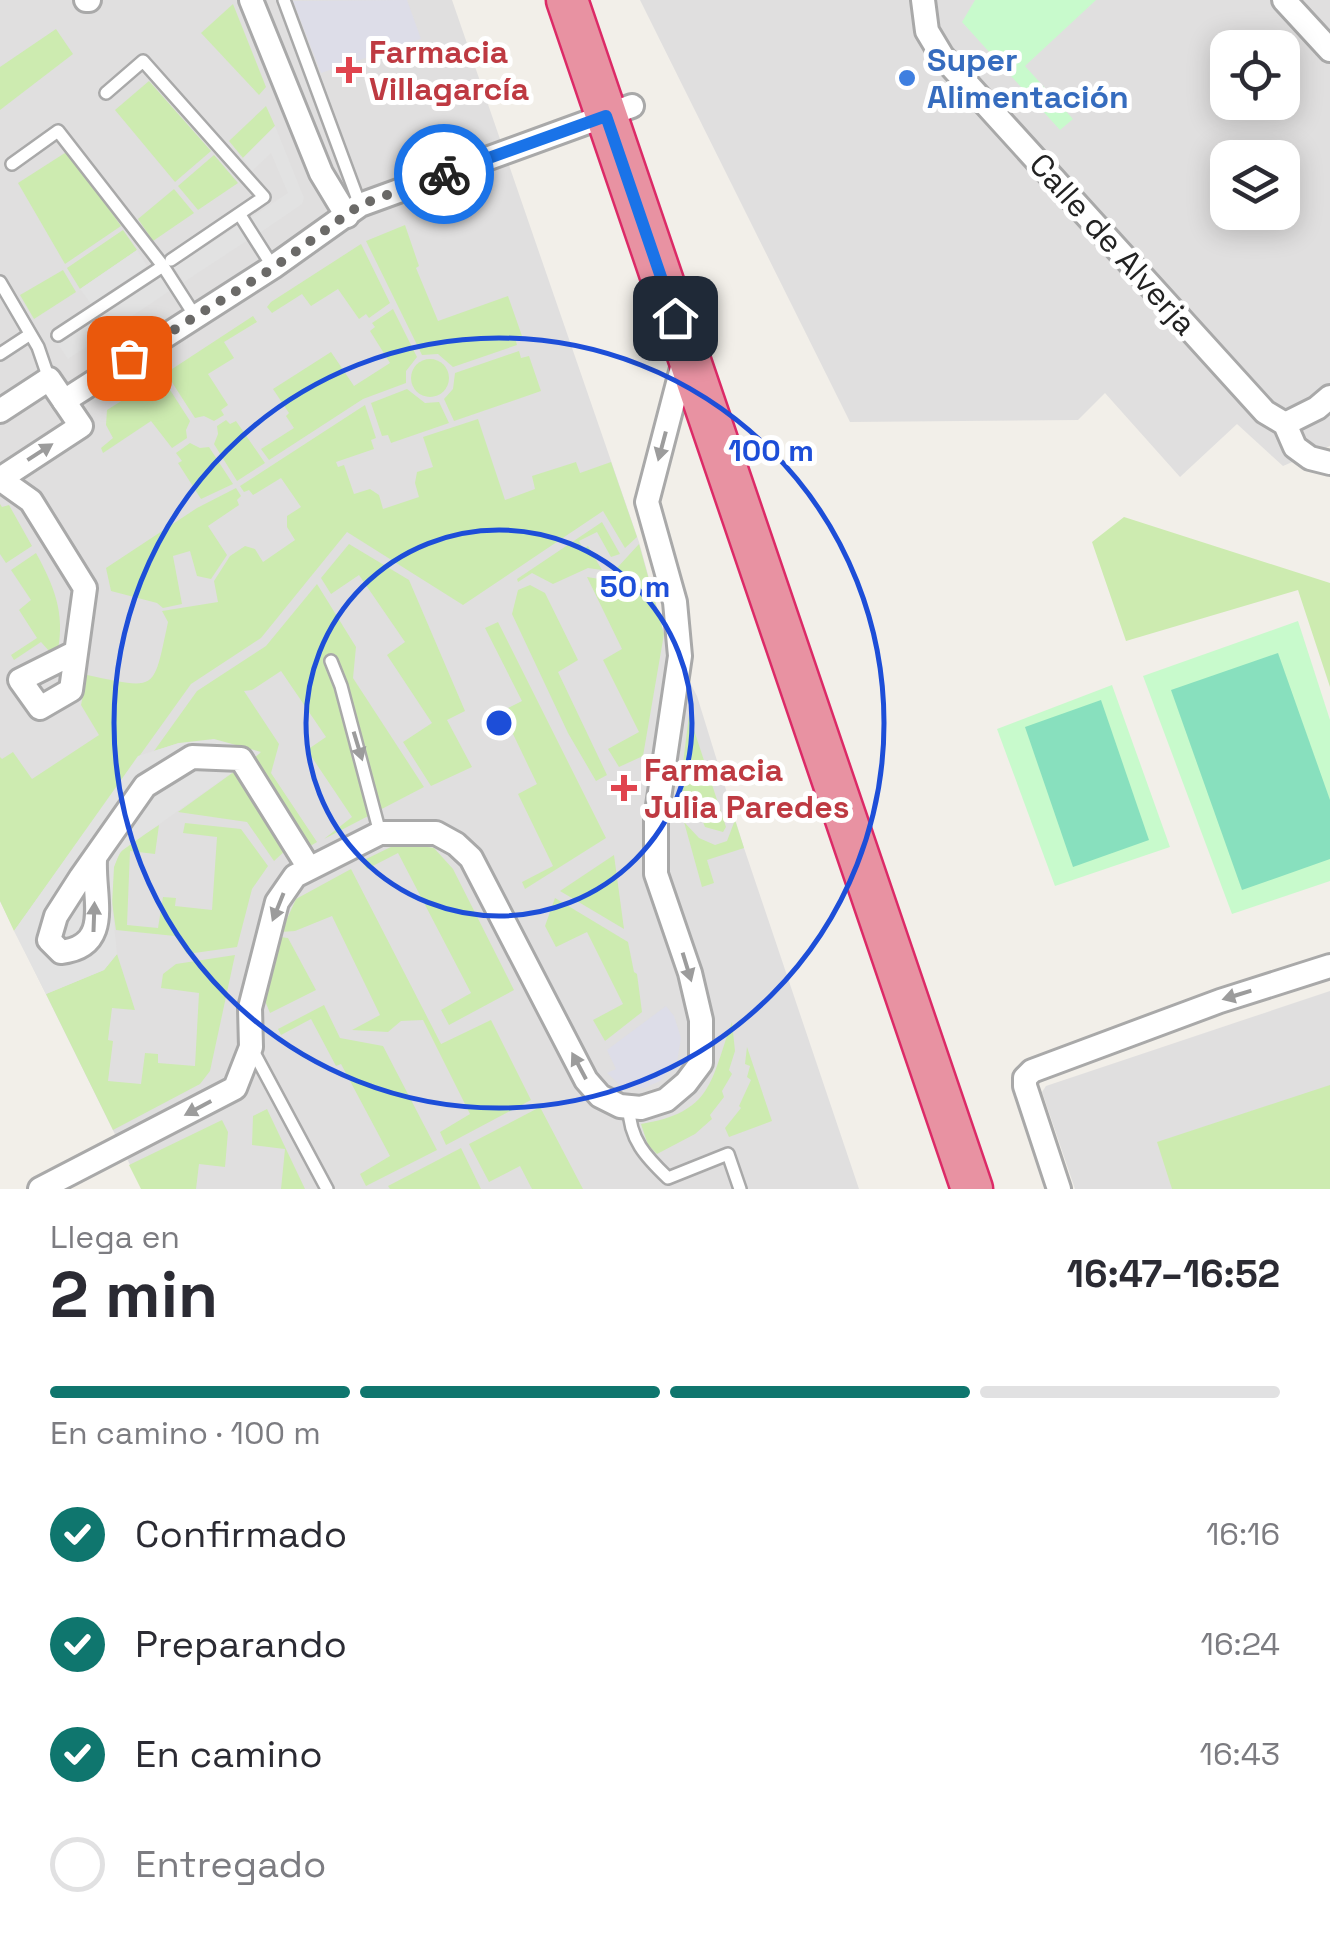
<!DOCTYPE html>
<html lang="es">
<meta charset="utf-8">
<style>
:root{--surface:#fff;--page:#f2f2f3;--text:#2b2b33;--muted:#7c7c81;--line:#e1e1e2;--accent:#0f766e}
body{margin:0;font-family:"Space Grotesk",sans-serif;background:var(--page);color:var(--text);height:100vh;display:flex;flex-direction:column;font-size:38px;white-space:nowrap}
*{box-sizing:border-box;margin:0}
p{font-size:32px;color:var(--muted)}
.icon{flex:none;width:55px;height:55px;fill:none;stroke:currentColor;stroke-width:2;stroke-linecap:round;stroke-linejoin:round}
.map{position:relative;height:1189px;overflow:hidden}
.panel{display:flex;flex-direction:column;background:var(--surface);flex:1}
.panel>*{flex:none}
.buttons{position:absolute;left:1210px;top:30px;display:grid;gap:20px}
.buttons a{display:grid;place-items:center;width:90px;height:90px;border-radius:20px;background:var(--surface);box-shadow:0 5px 25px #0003;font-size:50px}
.pin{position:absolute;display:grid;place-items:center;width:85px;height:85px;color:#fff;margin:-42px;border-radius:20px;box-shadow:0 5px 15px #0006}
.courier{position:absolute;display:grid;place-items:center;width:100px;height:100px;margin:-50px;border:8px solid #1a73e8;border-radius:50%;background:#fff;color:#222;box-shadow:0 2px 12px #0007}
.head em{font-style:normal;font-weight:700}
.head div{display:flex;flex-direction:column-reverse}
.head{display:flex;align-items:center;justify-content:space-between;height:170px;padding:0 50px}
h1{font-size:65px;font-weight:700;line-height:75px}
.bar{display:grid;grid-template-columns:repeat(4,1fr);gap:15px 10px;align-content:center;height:120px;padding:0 50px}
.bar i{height:12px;border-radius:8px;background:var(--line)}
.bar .selected{background:var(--accent)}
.bar p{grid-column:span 4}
ol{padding:0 50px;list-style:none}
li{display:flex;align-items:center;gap:30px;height:110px}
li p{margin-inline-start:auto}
li .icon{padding:10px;border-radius:50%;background:var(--accent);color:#fff;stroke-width:4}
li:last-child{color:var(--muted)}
li i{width:55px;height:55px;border:5px solid var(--line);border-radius:50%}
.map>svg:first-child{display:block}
.residential{fill:#e0dfdf;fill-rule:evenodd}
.grass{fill:#cdebb0}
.park{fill:#c8facc}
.pitch{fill:#88e0be}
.parking{fill:#e2e2e2}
.plaza{fill:#dddde8}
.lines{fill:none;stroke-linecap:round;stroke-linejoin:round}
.lane-casing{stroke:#a9a9a9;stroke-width:16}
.street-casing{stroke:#a9a9a9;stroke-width:28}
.highway-casing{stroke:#dc2a67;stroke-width:45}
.lane{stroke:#fff;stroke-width:11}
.street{stroke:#fff;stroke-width:22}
.highway{stroke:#e892a2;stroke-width:40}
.oneway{fill:#9c9c9c}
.done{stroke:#6b6a68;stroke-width:10;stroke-dasharray:0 18}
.route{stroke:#1a73e8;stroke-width:12}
.ring{fill:none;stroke:#1d4ed8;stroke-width:5}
.health-dot{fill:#e0444e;stroke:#fff;stroke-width:4}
.shop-dot{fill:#3f7fe0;stroke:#fff;stroke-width:4}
.labels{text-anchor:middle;stroke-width:10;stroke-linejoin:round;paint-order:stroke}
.health-label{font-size:32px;font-weight:bold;fill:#be3a42;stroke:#fff;text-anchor:start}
.shop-label{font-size:32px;font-weight:bold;fill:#366cbe;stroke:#fff;text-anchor:start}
.street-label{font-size:32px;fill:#222;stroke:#fff}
.centre{fill:#1d4ed8;stroke:#fff;stroke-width:5}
.ring-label{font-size:30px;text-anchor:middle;font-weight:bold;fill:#1d4ed8;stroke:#fff;stroke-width:10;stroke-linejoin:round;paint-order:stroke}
</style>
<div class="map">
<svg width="1330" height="1189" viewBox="0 0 1330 1189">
<rect width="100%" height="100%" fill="#f2efe9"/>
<g class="residential">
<path d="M0 0H452L639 542 664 633 697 696 744 848 859 1189H142L0 901Z"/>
<path d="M640 0H1330V446L1283 466 1237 424 1180 477 1105 393 1078 420 850 422ZM1228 48H1282V102H1228ZM1228 158H1282V212H1228Z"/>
<path d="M1330 991V1189H1075L1042 1092 1046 1086Z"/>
</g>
<g class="grass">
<path d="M233 4 266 87 259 95 201 33Z"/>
<path d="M56 29 73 54 0 110V67Z"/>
<path d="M149 81 211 151 175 182 115 110Z"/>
<path d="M266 106 275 126 243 158 229 141Z"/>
<path d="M68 151 121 226 65 264 18 183Z"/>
<path d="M214 155 238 183 198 210 178 186Z"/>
<path d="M174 189 194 213 153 241 138 219Z"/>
<path d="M405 225 419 266 416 268 438 321 508 296 522 336 515 338 517 345 453 367 438 354 422 355 366 241Z"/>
<path d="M123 230 137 250 80 289 67 268Z"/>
<path d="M361 244 390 303 369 318 366 314 359 319 338 289 311 306 302 294 272 313 267 307 271 302Z"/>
<path d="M63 270 76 292 34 319 20 295Z"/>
<path d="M393 309 417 357 406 371V383L363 399 269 460 261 449 294 428 286 416 289 413 273 389 331 352 354 386 390 363 370 331 375 327 372 323Z"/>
<path d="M253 316 257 322 224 342 234 358 208 374 228 405 221 410 224 415 214 421 204 416 195 418 166 373Z"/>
<path d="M519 351 521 358 529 356 541 391 454 421 444 399 453 389 455 373Z"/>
<circle cx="430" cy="378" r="19"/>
<path d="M161 376 190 421 186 430 187 438 172 448 151 421 103 453 101 448 113 438 106 425 107 410Z"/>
<path d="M407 389 425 403 439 402 449 423 391 443 388 435 382 436 371 403Z"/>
<path d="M365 405 376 438 371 440 374 449 336 462 338 467 344 465 354 494 370 489 379 495 383 509 419 497 415 483 417 472 433 467 423 437 478 419 505 500 535 489 532 476 576 462 580 473 611 462 637 537 625 548 603 511 463 605 347 532 261 638 191 684 14 931 0 901V757L2 759 13 752 32 779 99 735 81 705 87 675C158 690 153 692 168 622L162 611 218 602 214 581 230 556 245 546 255 549 263 562 295 540 287 527V516L301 507 281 478 253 495 249 490 244 492 240 486Z"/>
<path d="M226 420 230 424 236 421 265 463 237 481 214 444 218 434 217 426Z"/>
<path d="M190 443 200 448 209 447 233 484 201 499 178 463 182 461 176 453Z"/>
<path d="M236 488 241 496 237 500 239 505 208 526 227 555 211 579 197 576 190 551 173 556 182 604 163 608 157 603 111 591 106 568 197 508Z"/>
<path d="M0 504 2 507 9 505 32 546 6 563 0 554Z"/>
<path d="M1124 517 1330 583V687L1298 590 1126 641 1092 542Z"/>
<path d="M602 522 620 554 611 557 597 532 579 541 583 549 588 546 602 570 588 568 553 584 532 573 518 582 517 579Z"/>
<path d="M349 544 409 580 465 711 447 720 472 767 431 786 403 742 432 723 387 655 405 642 359 575 331 594 321 578Z"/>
<path d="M639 544 664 634 643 756 619 767 608 749 639 732 603 660 622 649 587 577 606 580Z"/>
<path d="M36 553C54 586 65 612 58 650L50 652 41 642 14 660 11 655 37 638 19 610 31 600 11 570Z"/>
<path d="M317 584 356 647 353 678 424 787 324 839 352 817 307 750 326 737 281 671 252 690 244 691 279 744 271 773 317 842 307 848 252 760 260 753 179 743 154 751 197 691 266 646Z"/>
<path d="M530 585 545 593 578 660 558 672 607 775 596 781 568 733 512 614 518 590Z"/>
<path d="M498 622 606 838 525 889 522 882 553 866 518 794 537 784 502 711 522 701 485 628Z"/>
<path d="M689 715 726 827 723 832 705 827 694 800 678 805Z"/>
<path d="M235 771 287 849 274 861 247 822 178 812Z"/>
<path d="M735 820 744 848 707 860 714 883 702 887 684 822 699 838 715 845 727 841Z"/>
<path d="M185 823 241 829 268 866 252 889 237 947 187 954 175 936 116 930C113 908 106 875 119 855 126 843 147 833 159 825L155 854 130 851 127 925 158 928 163 897 176 898 175 906 212 910 217 837 183 833Z"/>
<path d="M409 844 434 848 453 869 514 990 449 1025 441 1010 471 993 398 853 367 869 362 861 395 845Z"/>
<path d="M614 855 624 929 560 891Z"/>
<path d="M351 869 441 1044 491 1020 531 1100 446 1145 440 1132 470 1114 423 1020 401 1021 388 1032 352 1030 380 1015 332 916 295 931 281 932 296 899Z"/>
<path d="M555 898 628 942 634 972 637 974 642 1012 605 1041 593 1020 623 1004 587 932 556 947 545 926Z"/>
<path d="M280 937 288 938 316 990 270 1013 265 1001Z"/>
<path d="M117 954 135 1010 112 1008 108 1040 113 1041 108 1081 141 1084 145 1053 158 1054V1063L195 1066 199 993 161 988 163 974 176 964 235 955 210 1071 200 1084 113 1130 46 994 104 970Z"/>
<path d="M324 1005 340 1038 383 1046 437 1150 366 1186 360 1174 390 1156 341 1064 336 1066 311 1019 281 1035 278 1029Z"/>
<path d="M732 1022 735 1051 729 1070 732 1074 722 1091 724 1097 710 1115 712 1119 695 1134 657 1154 648 1145 641 1124C713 1112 710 1082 732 1022Z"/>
<path d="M747 1047 772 1121 729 1137 725 1128 741 1108 739 1106 751 1080 747 1077 750 1066 745 1064Z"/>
<path d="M1330 1085V1189H1172L1157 1142Z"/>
<path d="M540 1107 583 1189H532L520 1166 489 1182 469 1144Z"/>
<path d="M267 1109 305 1189H281L285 1149 252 1145 253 1116Z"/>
<path d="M222 1120 228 1132 225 1167 199 1164 196 1189H141L129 1165Z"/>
<path d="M461 1148 481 1189H390L388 1186Z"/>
</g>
<g class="park">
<path d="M975 0H1096L1025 66 1073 119 1060 130 962 22Z"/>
<path d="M1298 621 1330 720V881L1232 914 1143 676Z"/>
<path d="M1112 685 1170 847 1055 886 997 729Z"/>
</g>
<g class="pitch">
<path d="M1278 653 1330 800V859L1242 890 1171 690Z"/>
<path d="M1101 700 1149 840 1073 867 1025 727Z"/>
</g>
<g class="parking">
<path d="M275 126 304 198 302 204 258 234 249 219 288 193 271 153 252 171 243 158Z"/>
<path d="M239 225 248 240 184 282 174 267Z"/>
<path d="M137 250 147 266 91 304 80 289Z"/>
<path d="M161 275 171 290 68 359 58 344Z"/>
<path d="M214 739 261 752 120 852 114 867 112 905 117 954 104 970 46 994 14 931 138 756 179 743Z"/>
</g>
<g class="plaza">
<path d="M407 0 421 39 321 73 293 1Z"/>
<path d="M666 1006 674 1016 681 1038 677 1062 660 1081 644 1088 619 1084 607 1073 616 1069 607 1050Z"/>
</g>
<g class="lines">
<defs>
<g id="lane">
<path d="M284 0 360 205"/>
<path d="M106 93 143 61 264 197 171 260"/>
<path d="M12 164 58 131 163 266"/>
<path d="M240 215 273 267"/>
<path d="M0 282 38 347 49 379"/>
<path d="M58 335 163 266 195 316"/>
<path d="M0 354 29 335"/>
<path d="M331 661 341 686 380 833"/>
<path d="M251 1047 327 1189"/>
<path d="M629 1107C629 1139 646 1157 668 1178L728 1154 740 1189"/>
</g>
<g id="street">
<path d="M86 0H89"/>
<path d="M251 0 321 173 347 216"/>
<path d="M923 0 927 31 942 56 1265 412 1285 424 1295 447 1310 458 1330 463"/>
<path d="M1284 0 1330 50"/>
<path d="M64 401 273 267 360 205 632 106"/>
<path d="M0 411 49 379 81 426 0 479"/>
<path d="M1285 424 1317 408 1330 397"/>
<path d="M0 479 31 501 85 588 71 690 40 708 20 680 76 652"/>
<path d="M95 860C93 898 113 946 61 952L49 940 56 916 81 877 145 786 192 757 241 759 309 868"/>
<path d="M40 1189 235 1088 251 1047 250 1008 277 902 295 876 380 833H436L456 844 471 858 586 1080 600 1096 620 1106 641 1108 666 1100 686 1083 701 1063V1020L690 973 656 874V819L680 656 675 602 647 502 684 360"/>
<path d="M1059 1189 1025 1086V1078L1032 1071 1220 1001 1330 966"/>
</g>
<path id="highway" d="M567 0 972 1189"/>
</defs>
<use href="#lane" class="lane-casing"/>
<use href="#street" class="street-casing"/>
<use href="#highway" class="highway-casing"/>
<use href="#lane" class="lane"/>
<use href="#street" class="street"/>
<use href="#highway" class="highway"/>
</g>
<defs><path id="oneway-solid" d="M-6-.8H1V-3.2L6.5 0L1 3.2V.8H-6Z" transform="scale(2.5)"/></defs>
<g class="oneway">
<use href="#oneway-solid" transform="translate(662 446) rotate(105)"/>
<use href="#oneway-solid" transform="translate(40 452) rotate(-33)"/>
<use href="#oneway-solid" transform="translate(358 746) rotate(73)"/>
<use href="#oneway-solid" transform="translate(278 907) rotate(112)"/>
<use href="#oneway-solid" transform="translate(94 917) rotate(-88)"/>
<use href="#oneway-solid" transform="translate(687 967) rotate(73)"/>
<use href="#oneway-solid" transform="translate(1237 995) rotate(163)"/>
<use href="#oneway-solid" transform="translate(579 1066) rotate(-118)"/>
<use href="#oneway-solid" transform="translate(198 1108) rotate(152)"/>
</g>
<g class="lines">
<path class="done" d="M129 358 273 268 360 205 444 174"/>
<path class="route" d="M444 174 606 116 675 318"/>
</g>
<g class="ring">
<circle cx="499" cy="723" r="193"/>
<circle cx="499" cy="723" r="385"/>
</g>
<g class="health-dot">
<path d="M344 55h10v10h10v10h-10v10h-10v-10h-10v-10h10z"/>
<path d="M619 773h10v10h10v10h-10v10h-10v-10h-10v-10h10z"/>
</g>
<circle class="shop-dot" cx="907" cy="78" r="10"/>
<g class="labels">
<g class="health-label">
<text x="369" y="63">Farmacia<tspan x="369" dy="37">Villagarcía</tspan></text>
<text x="644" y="781">Farmacia<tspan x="644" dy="37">Julia Paredes</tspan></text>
</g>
<g class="shop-label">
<text x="927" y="71">Super<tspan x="927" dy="37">Alimentación</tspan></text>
</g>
<g class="street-label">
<text transform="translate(1113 244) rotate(48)" y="11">Calle de Alverja</text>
</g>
</g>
<circle cx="499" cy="723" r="15" class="centre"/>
<g class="ring-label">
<text x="771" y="461">100 m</text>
<text x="635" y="597">50 m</text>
</g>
</svg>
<div class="buttons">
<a><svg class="icon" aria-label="locate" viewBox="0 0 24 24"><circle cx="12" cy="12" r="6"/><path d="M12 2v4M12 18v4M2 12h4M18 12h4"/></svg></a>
<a><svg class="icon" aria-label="layers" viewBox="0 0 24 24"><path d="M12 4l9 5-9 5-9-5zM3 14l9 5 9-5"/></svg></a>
</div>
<div class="pin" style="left:129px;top:358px;background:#ea580c"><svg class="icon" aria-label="bag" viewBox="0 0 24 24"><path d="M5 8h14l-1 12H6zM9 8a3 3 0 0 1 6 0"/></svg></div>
<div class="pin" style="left:675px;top:318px;background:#1f2937"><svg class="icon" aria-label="home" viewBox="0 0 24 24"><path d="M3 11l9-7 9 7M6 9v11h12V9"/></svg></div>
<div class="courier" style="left:444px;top:174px"><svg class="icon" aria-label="bike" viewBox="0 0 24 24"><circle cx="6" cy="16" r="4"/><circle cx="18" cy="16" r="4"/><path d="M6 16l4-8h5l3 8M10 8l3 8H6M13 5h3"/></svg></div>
</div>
<section class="panel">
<div class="head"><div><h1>2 min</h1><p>Llega en</p></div><em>16:47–16:52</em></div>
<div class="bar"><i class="selected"></i><i class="selected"></i><i class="selected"></i><i></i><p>En camino · 100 m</p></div>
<ol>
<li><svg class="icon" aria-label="check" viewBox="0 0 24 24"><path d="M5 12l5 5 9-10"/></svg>Confirmado<p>16:16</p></li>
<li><svg class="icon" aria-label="check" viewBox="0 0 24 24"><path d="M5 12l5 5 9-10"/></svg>Preparando<p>16:24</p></li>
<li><svg class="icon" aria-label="check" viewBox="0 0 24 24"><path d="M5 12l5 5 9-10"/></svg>En camino<p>16:43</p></li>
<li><i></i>Entregado</li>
</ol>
</section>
